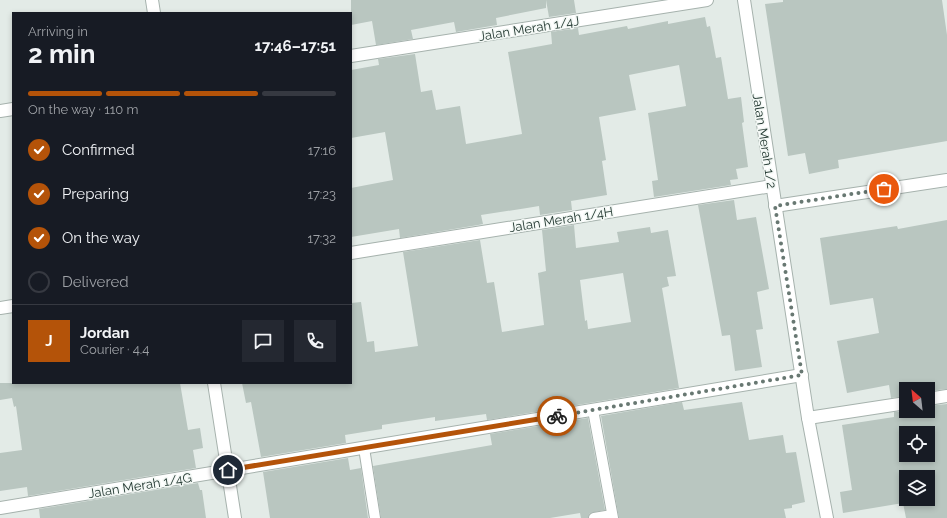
<!DOCTYPE html>
<meta charset="utf-8">
<style>
:root{--surface:#171b24;--page:#242831;--text:#f1f3f6;--muted:#9ea1a6;--line:#363941;--accent:#b45309}
body{margin:0;font-family:Raleway,sans-serif;background:var(--page);color:var(--text);height:100vh;display:flex;flex-direction:column;font-size:15px;white-space:nowrap}
*{box-sizing:border-box;margin:0}
p{font-size:13px;color:var(--muted)}
.icon{flex:none;width:22px;height:22px;fill:none;stroke:currentColor;stroke-width:2;stroke-linecap:round;stroke-linejoin:round}
.map{position:relative;flex:1;overflow:hidden}
.details{position:absolute;left:12px;top:12px;width:340px;height:372px;display:flex;flex-direction:column;background:var(--surface);border-radius:0px;box-shadow:0 2px 6px #0003}
.details>*{flex:none}
.needle{width:26px;rotate:332deg}
.fabs{position:absolute;left:899px;top:382px;display:grid;gap:8px}
.fabs a{display:grid;place-items:center;width:36px;height:36px;border-radius:0px;background:var(--surface);box-shadow:0 2px 6px #0003;font-size:20px}
.pin{position:absolute;display:grid;place-items:center;width:34px;height:34px;color:#fff;margin:-17px;border:2px solid #fff;border-radius:50%;box-shadow:0 1px 4px #0007}
.courier{position:absolute;display:grid;place-items:center;width:40px;height:40px;margin:-20px;border:3px solid #b45309;border-radius:50%;background:#fff;color:#222;box-shadow:0 1px 5px #0007}
.overview em{font-style:normal;font-weight:700}
.overview div{display:flex;flex-direction:column-reverse}
.overview{display:flex;align-items:center;justify-content:space-between;height:68px;padding:0 16px}
h1{font-size:26px;font-weight:700;line-height:30px}
.bar{display:grid;grid-template-columns:repeat(4,1fr);gap:6px 4px;align-content:center;height:48px;padding:0 16px}
.bar i{height:5px;border-radius:3px;background:var(--line)}
.bar .active{background:var(--accent)}
.bar p{grid-column:span 4}
.line{display:flex;align-items:center;gap:10px;padding:0 16px;border-top:1px solid var(--line)}
.line div{flex:1}
.round{display:grid;place-items:center;flex:none;width:42px;height:42px;border-radius:0px;background:var(--page)}
ol{padding:0 16px;list-style:none}
li{display:flex;align-items:center;gap:12px;height:44px}
li p{margin-inline-start:auto}
li .icon{padding:4px;border-radius:50%;background:var(--accent);color:#fff;stroke-width:4}
li:last-child{color:var(--muted)}
li i{width:22px;height:22px;border:2px solid var(--line);border-radius:50%}
.map>svg:first-child{display:block}
.building{fill:#b9c6c0;fill-rule:evenodd}
.lines{fill:none;stroke-linecap:round;stroke-linejoin:round}
.lane-casing{stroke:#a6b2ad;stroke-width:12}
.street-casing{stroke:#a6b2ad;stroke-width:14}
.lane{stroke:#fff;stroke-width:10}
.street{stroke:#fff;stroke-width:12}
.done{stroke:#687872;stroke-width:4;stroke-dasharray:0 7.2}
.route{stroke:#b45309;stroke-width:5}
.labels{text-anchor:middle;stroke-width:3;stroke-linejoin:round;paint-order:stroke}
.street-label{font-size:13px;fill:#253a33;stroke:#f3f8f5}
</style>
<div class="map">
<svg width="947" height="518" viewBox="0 0 947 518">
<rect width="100%" height="100%" fill="#e3ebe7"/>
<g class="building">
<path d="M351 0H546V8L496 18 497 25 456 32 454 22 411 30 413 39 376 45 372 21 351 25Z"/>
<path d="M546 0H574L576 13 549 17Z"/>
<path d="M783 0H942L947 35V141L838 160 839 168 809 174 805 153 788 156 765 4 783 2Z"/>
<path d="M705 17 707 27 710 26 716 58 721 57 728 99 741 97 744 122 742 123 748 167 736 169 738 179 730 180 731 185 654 197 652 181 658 180 648 113 686 106 679 65 629 75 636 110 599 117 606 160 602 161 607 195 571 201 572 210 540 215 539 206 527 208 481 215 483 224 478 225 400 238 399 229 351 237V188L393 180 385 132 351 138V70L379 65 378 59 415 54 421 92 432 90 436 110 460 106 466 144 522 134 508 52 552 44 551 32 578 28 579 35 627 26 628 29 668 21V24Z"/>
<path d="M734 200 737 220 756 217 769 289 757 292 763 329 756 330 762 367 735 371 730 335 722 336 698 205Z"/>
<path d="M947 220V389L928 391V389H906V396L891 398 889 385 847 393 837 341 879 333 873 298 830 305 820 238 897 226 898 229Z"/>
<path d="M574 225 576 248 619 242 617 232 650 227 651 233 668 230 676 276 667 277 669 286 662 288 679 388 487 420 486 414 435 421V417L382 425V429L345 435 346 443 261 457 251 402 246 403 242 383H351V303L361 302 367 342 374 341 375 352 418 346 403 252 480 240 487 283 494 282 502 332 544 325 538 273 546 271 542 230ZM623 273 631 322 588 329 587 320 585 321 580 280Z"/>
<path d="M0 383H180L188 430 200 428 203 448 193 450 196 468 28 496 27 487 0 491V453L22 450 16 406 14 407 12 398 0 400Z"/>
<path d="M682 402 684 410 742 402 749 440 783 435 786 453 796 452 805 502 792 505V508L784 509 786 518H619L601 416Z"/>
<path d="M947 404V518H906L903 503 843 513 840 492 852 490 842 425 894 417V412L928 411V406ZM906 433H928V455H906ZM906 477H928V499H906Z"/>
<path d="M588 418 605 510 590 513 588 518H581L580 513 550 518H381L373 466 492 445 490 434Z"/>
<path d="M348 458 350 470 361 468 368 518H270L263 472Z"/>
<path d="M198 483 200 490H202L206 518H40L39 509Z"/>
</g>
<g class="lines">
<defs>
<g id="lane">
<path d="M593 410 613 518"/>
<path d="M364 448 375 518"/>
<path d="M594 518 612 515"/>
</g>
<g id="street">
<path d="M152 0 154 13"/>
<path d="M744 0 808 418 827 518"/>
<path d="M351 56 707 0"/>
<path d="M0 111 13 109"/>
<path d="M775 206 947 180"/>
<path d="M351 253 772 186"/>
<path d="M0 308 13 306"/>
<path d="M214 383 235 518"/>
<path d="M928 399 947 396"/>
<path d="M808 418 906 403"/>
<path d="M0 508 802 375"/>
</g>
</defs>
<use href="#lane" class="lane-casing"/>
<use href="#street" class="street-casing"/>
<use href="#lane" class="lane"/>
<use href="#street" class="street"/>
</g>
<g class="lines">
<path class="done" d="M557 416 802 375 775 206 884 189"/>
<path class="route" d="M228 470 557 416"/>
</g>
<g class="labels">
<g class="street-label">
<text transform="translate(529 28) rotate(-9)" y="5">Jalan Merah 1/4J</text>
<text transform="translate(765 141) rotate(81)" y="5">Jalan Merah 1/2</text>
<text transform="translate(561 219) rotate(-9)" y="5">Jalan Merah 1/4H</text>
<text transform="translate(140 485) rotate(-9)" y="5">Jalan Merah 1/4G</text>
</g>
</g>
</svg>
<div class="fabs">
<a><svg class="needle" viewBox="-14 -14 28 28"><path d="M0-13l5 13h-10z" fill="#e53935"/><path d="M0 13l5-13h-10z" fill="#9ea1a6"/></svg></a>
<a><svg class="icon" aria-label="locate" viewBox="0 0 24 24"><circle cx="12" cy="12" r="6"/><path d="M12 2v4M12 18v4M2 12h4M18 12h4"/></svg></a>
<a><svg class="icon" aria-label="layers" viewBox="0 0 24 24"><path d="M12 4l9 5-9 5-9-5zM3 14l9 5 9-5"/></svg></a>
</div>
<div class="pin" style="left:884px;top:189px;background:#ea580c"><svg class="icon" aria-label="bag" viewBox="0 0 24 24"><path d="M5 8h14l-1 12H6zM9 8a3 3 0 0 1 6 0"/></svg></div>
<div class="pin" style="left:228px;top:470px;background:#1f2937"><svg class="icon" aria-label="home" viewBox="0 0 24 24"><path d="M3 11l9-7 9 7M6 9v11h12V9"/></svg></div>
<div class="courier" style="left:557px;top:416px"><svg class="icon" aria-label="bike" viewBox="0 0 24 24"><circle cx="6" cy="16" r="4"/><circle cx="18" cy="16" r="4"/><path d="M6 16l4-8h5l3 8M10 8l3 8H6M13 5h3"/></svg></div>
<section class="details">
<div class="overview"><div><h1>2 min</h1><p>Arriving in</p></div><em>17:46–17:51</em></div>
<div class="bar"><i class="active"></i><i class="active"></i><i class="active"></i><i></i><p>On the way · 110 m</p></div>
<ol>
<li><svg class="icon" aria-label="check" viewBox="0 0 24 24"><path d="M5 12l5 5 9-10"/></svg>Confirmed<p>17:16</p></li>
<li><svg class="icon" aria-label="check" viewBox="0 0 24 24"><path d="M5 12l5 5 9-10"/></svg>Preparing<p>17:23</p></li>
<li><svg class="icon" aria-label="check" viewBox="0 0 24 24"><path d="M5 12l5 5 9-10"/></svg>On the way<p>17:32</p></li>
<li><i></i>Delivered</li>
</ol>
<div class="line" style="height:72px"><b class="round" style="background:var(--accent);color:#fff">J</b><div><b>Jordan</b><p>Courier · 4.4</p></div><a class="round"><svg class="icon" aria-label="chat" viewBox="0 0 24 24"><path d="M4 5h16v11H9l-5 4z"/></svg></a><a class="round"><svg class="icon" aria-label="phone" viewBox="0 0 24 24"><path d="M5 4h4l2 5-3 2q2 4 5 5l2-3 5 2v4C11 20 4 13 5 4z"/></svg></a></div>
</section>
</div>
